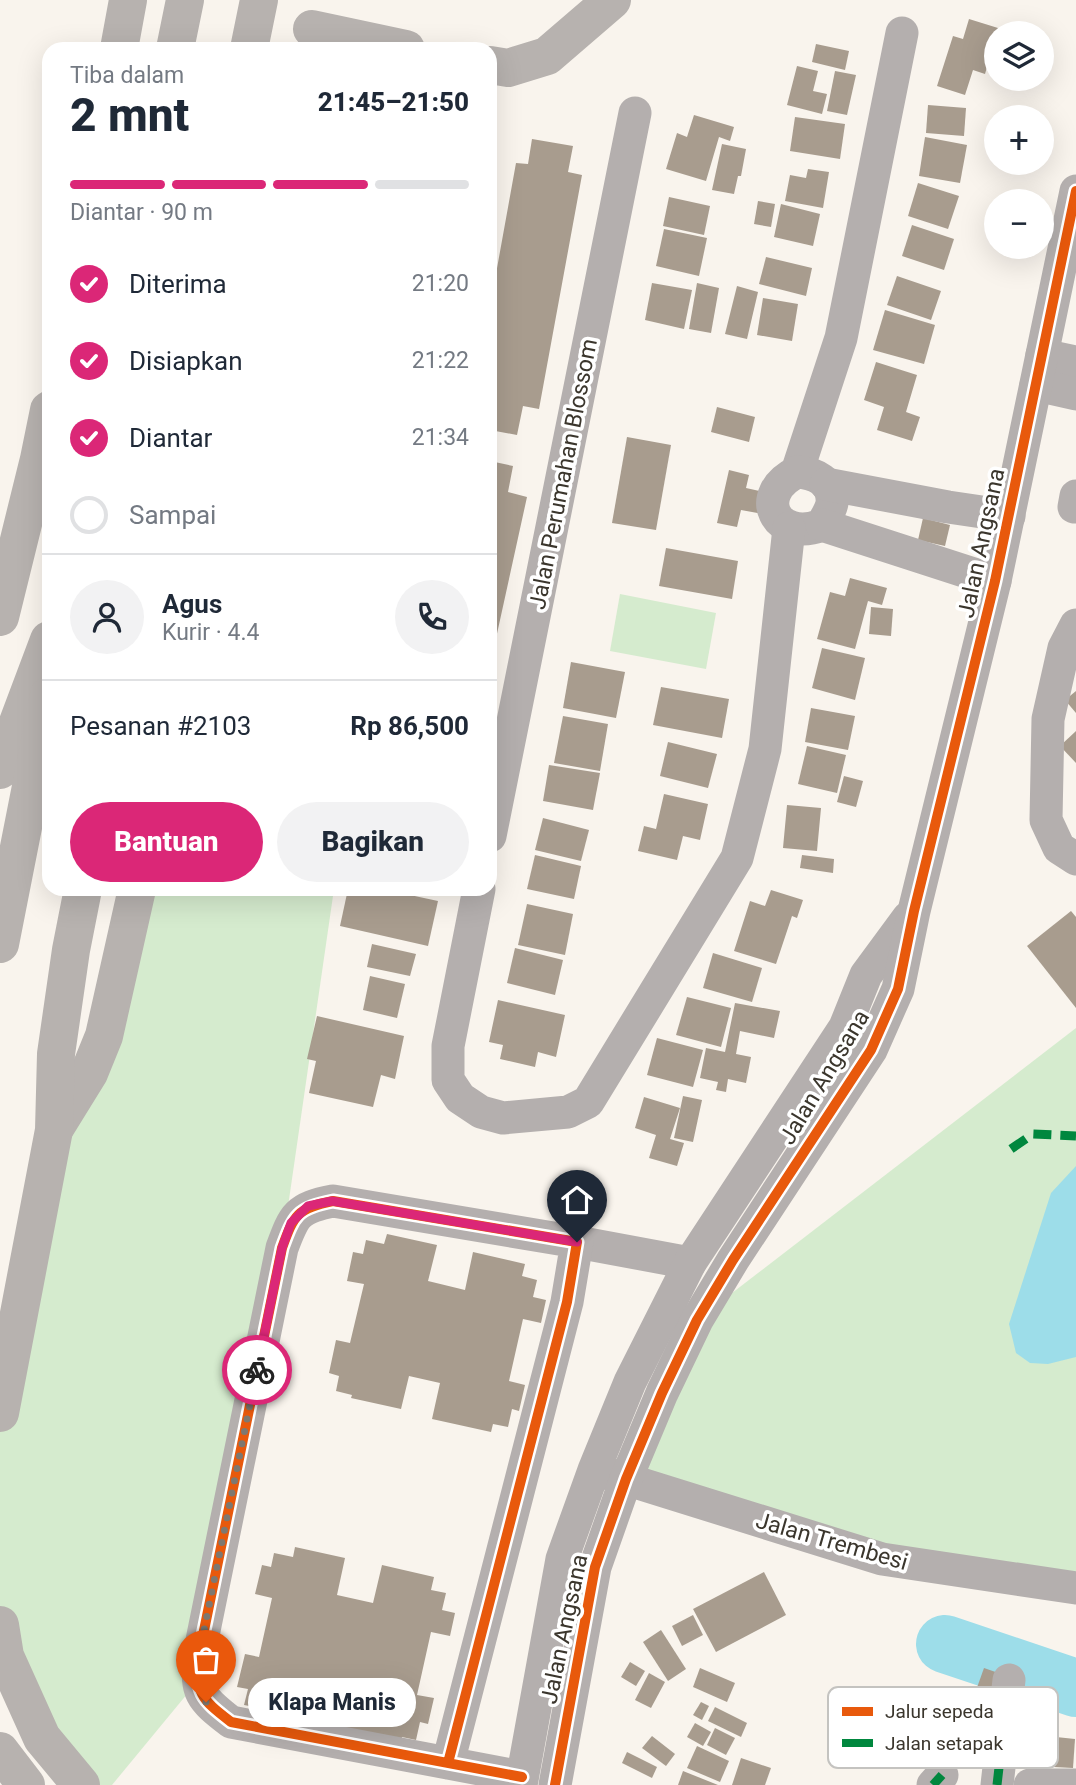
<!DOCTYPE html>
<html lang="id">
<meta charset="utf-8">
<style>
:root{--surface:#fff;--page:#f2f2f3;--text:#1f2937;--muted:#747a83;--line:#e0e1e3;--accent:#db2777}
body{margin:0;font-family:Roboto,sans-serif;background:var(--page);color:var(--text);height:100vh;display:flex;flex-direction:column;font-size:26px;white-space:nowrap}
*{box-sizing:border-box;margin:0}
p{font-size:23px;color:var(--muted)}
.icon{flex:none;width:38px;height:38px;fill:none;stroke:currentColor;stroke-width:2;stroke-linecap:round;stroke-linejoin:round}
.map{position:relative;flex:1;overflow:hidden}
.sheet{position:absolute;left:42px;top:42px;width:455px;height:854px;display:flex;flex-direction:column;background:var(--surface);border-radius:21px;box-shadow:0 7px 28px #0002}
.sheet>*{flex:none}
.buttons{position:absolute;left:984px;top:21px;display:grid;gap:14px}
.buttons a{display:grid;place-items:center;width:70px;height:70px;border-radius:50%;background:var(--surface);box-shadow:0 7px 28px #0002;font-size:35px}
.pin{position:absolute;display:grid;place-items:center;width:60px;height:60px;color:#fff;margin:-72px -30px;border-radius:50% 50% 50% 0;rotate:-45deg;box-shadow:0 0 7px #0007}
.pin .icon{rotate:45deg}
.courier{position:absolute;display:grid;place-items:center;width:70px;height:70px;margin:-35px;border:5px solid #db2777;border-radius:50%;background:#fff;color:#222;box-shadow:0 2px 9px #0007}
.bubble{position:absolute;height:49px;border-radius:24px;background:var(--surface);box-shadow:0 7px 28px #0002;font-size:23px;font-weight:800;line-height:49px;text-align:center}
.head em{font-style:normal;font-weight:800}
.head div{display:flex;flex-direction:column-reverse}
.head{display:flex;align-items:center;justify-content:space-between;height:119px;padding:0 28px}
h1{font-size:46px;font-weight:800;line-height:52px}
.bar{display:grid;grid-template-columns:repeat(4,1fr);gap:10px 7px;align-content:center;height:84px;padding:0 28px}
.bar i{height:9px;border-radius:5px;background:var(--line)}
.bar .current{background:var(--accent)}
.bar p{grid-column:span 4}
.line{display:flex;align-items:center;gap:18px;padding:0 28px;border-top:2px solid var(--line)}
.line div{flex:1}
.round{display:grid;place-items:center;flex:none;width:74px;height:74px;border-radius:37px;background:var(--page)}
ol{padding:0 28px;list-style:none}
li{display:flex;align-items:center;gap:21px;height:77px}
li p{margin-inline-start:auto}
li .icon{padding:7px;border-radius:50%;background:var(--accent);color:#fff;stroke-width:4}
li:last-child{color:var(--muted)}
li i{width:38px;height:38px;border:4px solid var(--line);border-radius:50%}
.cta{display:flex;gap:14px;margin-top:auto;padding:14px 28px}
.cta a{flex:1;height:80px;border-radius:42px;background:var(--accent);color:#fff;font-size:28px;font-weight:800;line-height:80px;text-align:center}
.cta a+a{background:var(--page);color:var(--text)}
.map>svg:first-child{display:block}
.green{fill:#d5ebce}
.water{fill:#9ddde9}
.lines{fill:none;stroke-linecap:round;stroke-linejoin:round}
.river{stroke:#9ddde9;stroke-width:58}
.building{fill:#a89c8e}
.minor{stroke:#b4afae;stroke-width:33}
.major{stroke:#b7b2af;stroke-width:38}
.quiet{stroke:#00873e;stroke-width:9;stroke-dasharray:18 9;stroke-linecap:butt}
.cycleway-casing{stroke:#fff;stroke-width:15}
.cycleway{stroke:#e8590c;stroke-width:10}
.done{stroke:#7e7870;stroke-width:7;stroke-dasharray:0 12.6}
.route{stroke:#db2777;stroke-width:9}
.labels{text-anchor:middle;stroke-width:7;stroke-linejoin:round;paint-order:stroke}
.street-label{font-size:23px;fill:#3b362d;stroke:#fff}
.key{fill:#fff;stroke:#c4c3c0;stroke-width:2}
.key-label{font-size:19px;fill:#3b362d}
</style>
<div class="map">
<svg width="1076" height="1785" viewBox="0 0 1076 1785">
<rect width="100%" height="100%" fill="#f9f4ed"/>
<g class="green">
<path d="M620 594 716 613 706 669 610 651Z"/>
<path d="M135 889H334L282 1248 197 1682 112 1785H81L0 1625V1413Z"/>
<path d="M1076 1028V1588L1022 1582 626 1479 697 1320Z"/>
</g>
<path class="water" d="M1076 1166V1357L1048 1364 1030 1363 1016 1353 1009 1324 1051 1193Z"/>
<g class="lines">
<path class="river" d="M945 1644 1076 1688"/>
</g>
<g class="building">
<path d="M969 19 998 28 985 74 973 70 965 95 937 86 953 36 963 39Z"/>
<path d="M816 44 849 51 845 70 812 62Z"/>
<path d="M797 66 818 71 813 91 827 94 822 114 787 105Z"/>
<path d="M835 71 856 75 847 115 827 111Z"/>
<path d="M928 105 966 108 964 136 926 133Z"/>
<path d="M694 115 734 127 730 141 719 137 706 181 666 169 677 133 687 137Z"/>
<path d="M795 117 845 124 840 159 790 151Z"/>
<path d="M925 137 967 145 960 183 919 176Z"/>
<path d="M532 139 573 146 568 172 582 175 539 409 523 406 517 435 490 430V307L516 163 528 164Z"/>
<path d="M722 144 746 149 741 176H738L734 194 712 190Z"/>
<path d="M808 169 829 172 823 208 785 201 790 175 806 178Z"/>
<path d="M918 183 959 196 948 229 908 216Z"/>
<path d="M669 197 710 206 704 235 663 226Z"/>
<path d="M758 201 775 204 771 227 754 224Z"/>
<path d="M781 204 820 214 813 246 774 237Z"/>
<path d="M912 225 954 239 944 270 902 256Z"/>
<path d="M664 229 707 238 699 276 656 266Z"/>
<path d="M766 257 812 268 806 296 759 284Z"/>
<path d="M897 276 941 291 931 320 887 305Z"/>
<path d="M652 283 692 290 684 329 645 320Z"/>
<path d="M697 283 719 288 711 333 689 329Z"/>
<path d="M737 286 758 292 747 339 725 334Z"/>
<path d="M763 298 798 304 792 341 757 335Z"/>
<path d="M885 310 935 325 924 364 873 350Z"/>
<path d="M876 362 917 375 906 412 920 417 912 441 877 430 884 407 864 400Z"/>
<path d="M717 407 755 417 749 442 711 432Z"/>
<path d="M627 437 671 445 656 530 612 523Z"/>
<path d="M490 461 513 466 508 492 527 497 491 661Z"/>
<path d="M729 470 749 475 746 488 768 493 763 514 741 510 737 527 717 523Z"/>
<path d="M923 518 950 525 945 546 918 540Z"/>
<path d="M666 548 738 561 732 599 659 586Z"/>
<path d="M850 578 887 588 882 605 868 601 855 649 817 639 830 592 845 596Z"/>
<path d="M871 607 893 609 891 636 869 634Z"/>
<path d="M822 648 865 658 855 700 812 688Z"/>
<path d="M571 662 625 672 616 718 563 708Z"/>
<path d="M661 687 729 699 722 738 653 725Z"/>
<path d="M1076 691V713L1065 700Z"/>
<path d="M811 708 855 716 848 750 805 742Z"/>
<path d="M563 716 608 724 600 771 554 763Z"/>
<path d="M1076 731V763L1060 746Z"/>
<path d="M668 742 717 754 708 788 660 776Z"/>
<path d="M807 746 846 755 837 793 798 784Z"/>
<path d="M549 765 600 773 593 810 543 801Z"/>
<path d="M844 776 863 781 856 807 837 802Z"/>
<path d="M664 794 708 804 700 840 683 836 677 860 638 851 644 826 656 829Z"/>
<path d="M787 805 821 808 817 851 783 848Z"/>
<path d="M543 818 589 830 581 861 535 850Z"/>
<path d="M535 855 581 866 574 899 527 889Z"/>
<path d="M802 855 834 859 833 873 800 868Z"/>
<path d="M348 889H382L438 901 428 946 340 926Z"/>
<path d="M416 889H437L436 894Z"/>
<path d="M771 890 803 900 797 918 792 916 776 964 734 951 750 901 765 906Z"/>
<path d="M527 904 573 914 565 955 518 945Z"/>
<path d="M1071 911 1076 917V1008L1027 946Z"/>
<path d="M372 944 416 954 410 976 367 967Z"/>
<path d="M515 948 563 960 555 995 507 983Z"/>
<path d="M713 953 762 968 752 1002 703 988Z"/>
<path d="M370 976 405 984 397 1018 363 1010Z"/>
<path d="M687 997 731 1008 721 1047 676 1035Z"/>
<path d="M498 1000 565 1015 556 1057 538 1052 535 1067 500 1059 503 1045 489 1042Z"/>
<path d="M735 1003 780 1011 774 1038 740 1031 736 1054 751 1057 746 1083 728 1079 726 1092 716 1090 718 1082 700 1078 706 1048 725 1052Z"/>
<path d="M317 1016 404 1036 395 1079 381 1075 373 1107 309 1093 316 1061 307 1059Z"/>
<path d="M657 1038 703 1050 693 1087 647 1075Z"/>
<path d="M683 1096 702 1100 693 1142 674 1138Z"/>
<path d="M644 1097 680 1108 670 1139 684 1143 677 1166 649 1158 656 1135 635 1128Z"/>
<path d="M387 1234 437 1245 428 1281 465 1290 473 1252 525 1264 522 1276 537 1280 533 1297 546 1300 541 1323 523 1319 509 1381 525 1385 519 1411 512 1409 508 1427 493 1424 491 1432 432 1419 440 1383 409 1376 401 1409 351 1398 352 1395 336 1391 339 1376 329 1373 336 1340 350 1343 364 1284 347 1281 353 1252 363 1254 366 1240 384 1244Z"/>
<path d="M295 1547 345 1558 337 1595 373 1603 382 1565 434 1577 431 1590 446 1593 442 1610 455 1613 450 1636 431 1632 417 1695 434 1698 428 1724 420 1722 416 1740 402 1737 400 1745 340 1732 349 1697 318 1689 310 1722 259 1711 260 1708 244 1705 248 1689 237 1687 245 1654 259 1657 272 1598 255 1594 262 1565 271 1567 274 1553 293 1557Z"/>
<path d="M764 1572 786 1615 716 1652 693 1609Z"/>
<path d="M693 1615 703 1635 682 1646 672 1626Z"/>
<path d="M661 1630 686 1669 668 1681 643 1642Z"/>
<path d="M630 1662 645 1671 636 1686 621 1677Z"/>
<path d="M700 1668 735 1683 727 1702 693 1687Z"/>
<path d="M984 1668 1007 1676 996 1704 974 1696Z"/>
<path d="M649 1673 665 1682 651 1708 635 1700Z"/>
<path d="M701 1702 709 1706 702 1720 693 1715Z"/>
<path d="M715 1707 747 1723 741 1737 708 1721Z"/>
<path d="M695 1723 711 1732 703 1746 687 1737Z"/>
<path d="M715 1728 735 1738 726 1755 707 1745Z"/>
<path d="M652 1736 675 1754 666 1766 642 1748Z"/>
<path d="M1056 1737 1075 1739 1073 1768 1054 1767Z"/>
<path d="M697 1746 729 1761 720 1782 687 1768Z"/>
<path d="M627 1752 657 1767 652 1778 622 1763Z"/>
<path d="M741 1758 771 1768 765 1785H732Z"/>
<path d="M683 1771 718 1785H678Z"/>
</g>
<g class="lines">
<g class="minor">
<path d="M1042 355 1076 362"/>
<path d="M1036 385 1076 394"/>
<path d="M797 472 841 338 902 33"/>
<path d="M797 472C814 473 834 481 832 503 831 510 825 519 822 525 775 543 752 494 797 472Z"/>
<path d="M826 484 948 507 1009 516"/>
<path d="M1074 507 1076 496"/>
<path d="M822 525 995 581"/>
<path d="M1076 625 1064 648 1048 719 1046 820 1059 848 1076 859"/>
<path d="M490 836 635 113"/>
<path d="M479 889 448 1046V1080L460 1098 481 1112 503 1118 568 1112 588 1102 737 858 765 749 789 528"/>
<path d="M577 1242 690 1263"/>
<path d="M606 1473 882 1559 1076 1588"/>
<path d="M448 1763 567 1302 577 1242 333 1201C297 1208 294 1215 282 1248L199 1655C196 1694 200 1698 231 1722L522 1777"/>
<path d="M521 1785 562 1559 594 1470 630 1382 690 1263 845 1027 866 975 908 918"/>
<path d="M555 1785 595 1567 626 1479 662 1393 697 1320 733 1260 871 1050 898 989 914 911 995 581 1076 191"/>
<path d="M933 1785 942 1775"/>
<path d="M997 1785 1009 1680"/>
<path d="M1030 1785H1075"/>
</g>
<g class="major">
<path d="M312 29 406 49"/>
<path d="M119 49 128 0"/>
<path d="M175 49 185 0"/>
<path d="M249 49 259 0"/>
<path d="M490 65 508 68 547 56 612 0"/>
<path d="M0 617 39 459 49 410"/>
<path d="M0 770 49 640"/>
<path d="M0 944 49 695"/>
<path d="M55 1128 89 1073 104 1036 137 889"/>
<path d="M0 1413 54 1130 56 1054 71 950 83 889"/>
<path d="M0 1625 5 1656 42 1738 81 1785"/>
<path d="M0 1751 26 1785"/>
</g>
<g class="quiet">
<path d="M1011 1149 1033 1134 1076 1136"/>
<path d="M933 1785 942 1775"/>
<path d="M997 1785 1009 1680"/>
</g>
<defs>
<g id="cycleway">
<path d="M448 1763 567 1302 577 1242 333 1201C297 1208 294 1215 282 1248L199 1655C196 1694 200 1698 231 1722L522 1777"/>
<path d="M555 1785 595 1567 626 1479 662 1393 697 1320 733 1260 871 1050 898 989 914 911 995 581 1076 191"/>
</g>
</defs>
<use href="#cycleway" class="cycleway-casing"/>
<use href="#cycleway" class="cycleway"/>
</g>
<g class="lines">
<path class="done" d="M206 1702 197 1682 199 1655 257 1370"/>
<path class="route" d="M257 1370 282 1248 291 1223 308 1206 332 1201 577 1242"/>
</g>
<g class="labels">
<g class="street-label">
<text transform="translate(563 474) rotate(-79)" y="8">Jalan Perumahan Blossom</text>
<text transform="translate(981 543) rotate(-78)" y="8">Jalan Angsana</text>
<text transform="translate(824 1077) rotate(-59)" y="8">Jalan Angsana</text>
<text transform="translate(832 1541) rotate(16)" y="8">Jalan Trembesi</text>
<text transform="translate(564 1629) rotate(-78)" y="8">Jalan Angsana</text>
</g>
</g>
<rect x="828" y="1687" width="230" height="81" rx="10" class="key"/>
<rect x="842" y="1707" width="31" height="9" fill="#e8590c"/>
<rect x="842" y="1739" width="31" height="8" fill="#00873e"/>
<g class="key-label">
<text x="885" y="1718">Jalur sepeda</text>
<text x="885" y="1750">Jalan setapak</text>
</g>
</svg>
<div class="buttons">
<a><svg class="icon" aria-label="layers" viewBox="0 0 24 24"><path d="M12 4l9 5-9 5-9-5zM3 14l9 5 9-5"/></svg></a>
<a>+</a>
<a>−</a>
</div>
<div class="pin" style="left:206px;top:1702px;background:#ea580c"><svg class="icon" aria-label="bag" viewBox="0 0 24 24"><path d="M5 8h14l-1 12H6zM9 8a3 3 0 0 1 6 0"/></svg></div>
<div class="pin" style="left:577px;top:1242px;background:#1f2937"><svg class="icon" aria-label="home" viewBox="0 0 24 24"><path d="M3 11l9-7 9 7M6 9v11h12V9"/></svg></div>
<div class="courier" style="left:257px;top:1370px"><svg class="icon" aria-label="bike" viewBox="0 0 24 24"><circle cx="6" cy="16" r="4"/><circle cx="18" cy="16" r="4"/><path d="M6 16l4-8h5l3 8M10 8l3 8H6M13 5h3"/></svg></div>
<div class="bubble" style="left:248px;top:1678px;width:168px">Klapa Manis</div>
<section class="sheet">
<div class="head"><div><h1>2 mnt</h1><p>Tiba dalam</p></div><em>21:45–21:50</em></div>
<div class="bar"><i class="current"></i><i class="current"></i><i class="current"></i><i></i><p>Diantar · 90 m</p></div>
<ol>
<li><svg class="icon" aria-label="check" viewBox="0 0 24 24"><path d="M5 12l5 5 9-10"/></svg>Diterima<p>21:20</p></li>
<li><svg class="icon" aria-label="check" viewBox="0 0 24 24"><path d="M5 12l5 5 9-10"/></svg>Disiapkan<p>21:22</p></li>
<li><svg class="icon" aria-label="check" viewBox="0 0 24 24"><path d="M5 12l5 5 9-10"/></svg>Diantar<p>21:34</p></li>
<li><i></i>Sampai</li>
</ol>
<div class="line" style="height:126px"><a class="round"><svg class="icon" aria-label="person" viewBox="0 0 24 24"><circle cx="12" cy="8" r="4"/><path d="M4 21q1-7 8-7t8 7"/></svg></a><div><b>Agus</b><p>Kurir · 4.4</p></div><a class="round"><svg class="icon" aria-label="phone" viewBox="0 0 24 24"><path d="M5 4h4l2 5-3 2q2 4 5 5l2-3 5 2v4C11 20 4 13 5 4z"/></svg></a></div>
<div class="line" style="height:91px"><div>Pesanan #2103</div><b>Rp 86,500</b></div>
<div class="cta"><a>Bantuan</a><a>Bagikan</a></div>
</section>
</div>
